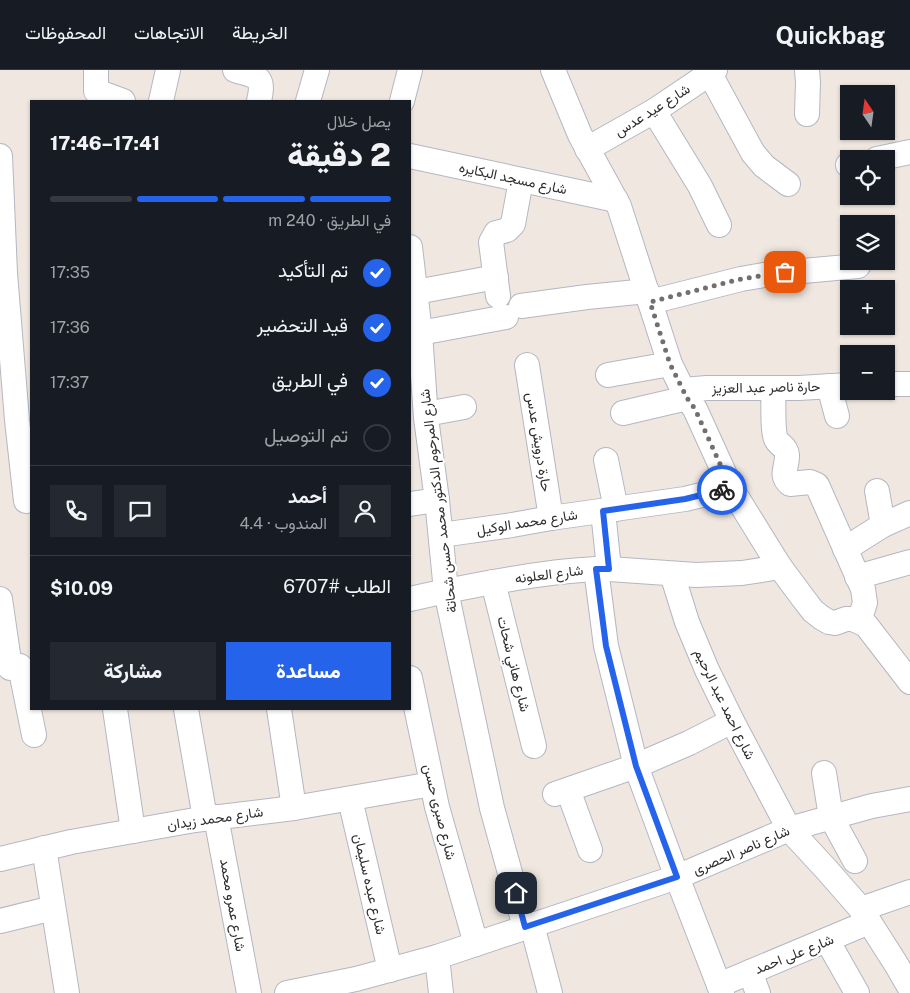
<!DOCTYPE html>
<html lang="ar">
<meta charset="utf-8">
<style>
:root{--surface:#171b24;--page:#242831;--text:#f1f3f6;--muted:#9ea1a6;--line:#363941;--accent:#2563eb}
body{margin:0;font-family:"Public Sans",Vazirmatn,sans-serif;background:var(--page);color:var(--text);direction:rtl;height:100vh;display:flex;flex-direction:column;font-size:19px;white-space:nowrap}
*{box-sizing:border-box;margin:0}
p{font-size:16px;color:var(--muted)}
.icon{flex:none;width:28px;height:28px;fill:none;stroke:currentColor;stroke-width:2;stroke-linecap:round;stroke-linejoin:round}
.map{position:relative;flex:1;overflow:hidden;direction:ltr}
.panel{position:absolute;left:30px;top:30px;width:381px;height:610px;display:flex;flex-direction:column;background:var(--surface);border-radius:0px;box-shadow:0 1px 4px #0004;direction:rtl}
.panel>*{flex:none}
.needle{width:32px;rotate:347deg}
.controls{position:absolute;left:840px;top:15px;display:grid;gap:10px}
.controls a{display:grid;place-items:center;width:55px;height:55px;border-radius:0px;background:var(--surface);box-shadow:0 1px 4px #0004;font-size:25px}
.pin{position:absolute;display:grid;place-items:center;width:42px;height:42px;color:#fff;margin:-21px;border-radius:10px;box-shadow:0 2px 8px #0006}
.courier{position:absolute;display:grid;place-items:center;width:50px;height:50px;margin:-25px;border:4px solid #2563eb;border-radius:50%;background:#fff;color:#222;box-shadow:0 1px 6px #0007}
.head em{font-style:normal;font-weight:800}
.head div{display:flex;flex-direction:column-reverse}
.head{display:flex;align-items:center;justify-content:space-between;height:85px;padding:0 20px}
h1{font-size:32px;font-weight:800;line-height:38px}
.bar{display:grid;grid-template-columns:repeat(4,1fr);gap:8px 5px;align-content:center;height:60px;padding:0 20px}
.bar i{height:6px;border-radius:4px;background:var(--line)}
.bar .active{background:var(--accent)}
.bar p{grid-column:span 4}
.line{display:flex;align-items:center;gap:12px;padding:0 20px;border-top:1px solid var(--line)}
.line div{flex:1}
.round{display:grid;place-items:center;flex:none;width:52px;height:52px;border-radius:0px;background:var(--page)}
ol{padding:0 20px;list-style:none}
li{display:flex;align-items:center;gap:15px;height:55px}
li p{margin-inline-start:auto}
li .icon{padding:5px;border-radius:50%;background:var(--accent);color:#fff;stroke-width:4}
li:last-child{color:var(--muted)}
li i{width:28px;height:28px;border:2px solid var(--line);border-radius:50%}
.button{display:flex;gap:10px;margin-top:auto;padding:10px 20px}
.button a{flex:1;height:58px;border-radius:0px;background:var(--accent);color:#fff;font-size:20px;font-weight:800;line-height:58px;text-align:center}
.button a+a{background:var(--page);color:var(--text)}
header{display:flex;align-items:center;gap:30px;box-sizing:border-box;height:70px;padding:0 25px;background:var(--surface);border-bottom:1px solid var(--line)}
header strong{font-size:24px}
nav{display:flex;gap:28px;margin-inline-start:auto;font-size:18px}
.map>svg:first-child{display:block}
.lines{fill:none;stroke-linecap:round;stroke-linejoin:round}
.street-casing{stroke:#b4b7c2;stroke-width:26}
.street{stroke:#fff;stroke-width:24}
.done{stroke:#726f6c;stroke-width:5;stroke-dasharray:0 9}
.route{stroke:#2563eb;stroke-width:6}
.labels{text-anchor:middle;stroke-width:4.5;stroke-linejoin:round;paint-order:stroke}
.street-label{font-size:14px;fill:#2e2e2e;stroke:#fff}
</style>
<header>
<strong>Quickbag</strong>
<nav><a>الخريطة</a><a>الاتجاهات</a><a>المحفوظات</a></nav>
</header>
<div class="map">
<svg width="910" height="923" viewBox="0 0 910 923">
<rect width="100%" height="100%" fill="#f0e8e0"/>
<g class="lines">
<defs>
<g id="street">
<path d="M96 0V21L123 31"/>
<path d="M235 0C257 7 265 5 259 31"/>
<path d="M553 0 580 65 619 136 670 294 687 328 695 339 731 418 780 497 803 528 813 541 822 548 829 552 835 553 846 549H853L866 555 910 612"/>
<path d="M710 4 753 83 764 96 788 114"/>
<path d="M161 31 168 0"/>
<path d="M308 31 317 0"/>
<path d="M402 31 410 0"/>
<path d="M654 41 700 116 719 155"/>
<path d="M807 44 808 12 807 0"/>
<path d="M587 79 654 41 715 0"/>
<path d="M0 86 5 203 17 350 26 431"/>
<path d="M410 86 616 130"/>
<path d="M877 89 910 82"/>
<path d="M848 95H849"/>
<path d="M410 177 420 263 426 348 437 430 446 521 492 738 525 857"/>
<path d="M416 222 496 207"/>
<path d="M498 226 491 172 496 163 507 160 513 154 521 110"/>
<path d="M650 232 741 209 770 204 858 196"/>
<path d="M521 236 587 227 647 221"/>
<path d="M420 263 506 247"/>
<path d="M527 295 551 448"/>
<path d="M608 305 670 294"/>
<path d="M886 314H910"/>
<path d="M829 316 837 346"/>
<path d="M773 318C774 330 772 360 776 369 779 376 786 375 787 385 788 396 779 405 790 414L810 412 817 415 863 519 865 533 859 551"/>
<path d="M683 320 707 318H799L849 315"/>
<path d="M623 343 687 328"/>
<path d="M426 344 464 337"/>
<path d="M606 390 616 439"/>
<path d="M877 421 883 455"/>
<path d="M410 434 437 430"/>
<path d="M603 441 609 499"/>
<path d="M441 465 512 455 551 448 685 429 731 418"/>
<path d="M845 479 883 455 910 443"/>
<path d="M596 499 606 576 636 696 677 807 722 923"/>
<path d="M672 504 687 552 707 600 732 651 789 759 826 799 861 839 896 894 910 918"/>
<path d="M857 507 910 492"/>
<path d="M493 512 534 676"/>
<path d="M0 529 10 598"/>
<path d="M410 529C445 521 481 514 517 508 547 503 578 499 609 499L696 505 742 503 780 497"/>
<path d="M20 596 34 665"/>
<path d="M410 608 437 737 476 874"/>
<path d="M115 639 133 761"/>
<path d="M186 639 205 748"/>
<path d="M279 639 294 738"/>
<path d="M824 703 831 747 855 791"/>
<path d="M568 720 590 780"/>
<path d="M555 724 636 696 689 673 732 651"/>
<path d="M350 729 390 900"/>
<path d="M216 747 249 923"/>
<path d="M44 778 67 923"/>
<path d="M0 789 71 772 195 750 294 738 432 714"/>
<path d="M861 839 910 822"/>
<path d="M0 851 53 838"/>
<path d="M532 855 550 923"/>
<path d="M827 870 857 923"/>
<path d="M437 887 441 923"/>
<path d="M750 902 758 923"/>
<path d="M719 915 869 852"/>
<path d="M287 923 356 909 437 887 677 807 789 759 872 736 910 729"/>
</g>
</defs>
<use href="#street" class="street-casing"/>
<use href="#street" class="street"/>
</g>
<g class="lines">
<path class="done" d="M722 420 731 418 695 339 687 328 670 294 650 232 741 209 785 202"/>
<path class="route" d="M516 823 525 857 677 807 636 696 606 576 596 499H609L603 441 685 429 722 420"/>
</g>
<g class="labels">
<g class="street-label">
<text transform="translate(652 40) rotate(-32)" y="5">شارع عيد عدس</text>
<text transform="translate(513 108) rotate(12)" y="5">شارع مسجد البكايره</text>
<text transform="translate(766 317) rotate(-1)" y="5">حارة ناصر عبد العزيز</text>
<text transform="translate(539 372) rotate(81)" y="5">حارة درويش عدس</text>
<text transform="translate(438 431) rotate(-97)" y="5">شارع المرحوم الدكتور محمد حسن شحاتة</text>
<text transform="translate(527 452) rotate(-9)" y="5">شارع محمد الوكيل</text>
<text transform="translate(549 504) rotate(-7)" y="5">شارع العلونه</text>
<text transform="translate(514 594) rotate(76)" y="5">شارع هاني شحات</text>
<text transform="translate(725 634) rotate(64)" y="5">شارع احمد عبد الرحيم</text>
<text transform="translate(440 742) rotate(76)" y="5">شارع صبرى حسن</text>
<text transform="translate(215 748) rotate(-8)" y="5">شارع محمد زيدان</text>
<text transform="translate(741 780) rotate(-23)" y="5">شارع ناصر الحصرى</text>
<text transform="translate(370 814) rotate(77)" y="5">شارع عبده سليمان</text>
<text transform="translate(233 835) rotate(80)" y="5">شارع عمرو محمد</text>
<text transform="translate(794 884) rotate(-22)" y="5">شارع على احمد</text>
</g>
</g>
</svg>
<div class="controls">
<a><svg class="needle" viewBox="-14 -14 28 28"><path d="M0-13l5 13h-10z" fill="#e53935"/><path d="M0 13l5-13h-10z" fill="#9ea1a6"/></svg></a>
<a><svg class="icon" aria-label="locate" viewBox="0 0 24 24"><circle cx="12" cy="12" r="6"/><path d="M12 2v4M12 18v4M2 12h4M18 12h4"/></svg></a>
<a><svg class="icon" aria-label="layers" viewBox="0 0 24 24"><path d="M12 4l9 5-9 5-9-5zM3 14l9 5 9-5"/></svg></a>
<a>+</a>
<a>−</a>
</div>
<div class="pin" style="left:785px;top:202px;background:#ea580c"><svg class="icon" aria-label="bag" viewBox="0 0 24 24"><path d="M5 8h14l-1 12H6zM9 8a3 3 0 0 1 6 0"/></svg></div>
<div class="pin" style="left:516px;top:823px;background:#1f2937"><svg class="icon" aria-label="home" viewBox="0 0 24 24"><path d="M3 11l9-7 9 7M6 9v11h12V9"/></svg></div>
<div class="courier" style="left:722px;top:420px"><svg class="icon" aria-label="bike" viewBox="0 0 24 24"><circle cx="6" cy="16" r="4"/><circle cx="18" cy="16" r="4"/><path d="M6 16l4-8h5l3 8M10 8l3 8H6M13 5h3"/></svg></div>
<section class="panel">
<div class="head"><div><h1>2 دقيقة</h1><p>يصل خلال</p></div><em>17:41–17:46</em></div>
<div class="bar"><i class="active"></i><i class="active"></i><i class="active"></i><i></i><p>في الطريق · 240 m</p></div>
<ol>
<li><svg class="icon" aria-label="check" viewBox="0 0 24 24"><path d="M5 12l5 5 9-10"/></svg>تم التأكيد<p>17:35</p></li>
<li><svg class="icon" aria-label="check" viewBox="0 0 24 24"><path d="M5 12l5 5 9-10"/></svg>قيد التحضير<p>17:36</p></li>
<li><svg class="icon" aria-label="check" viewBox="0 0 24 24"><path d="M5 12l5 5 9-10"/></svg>في الطريق<p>17:37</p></li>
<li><i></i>تم التوصيل</li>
</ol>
<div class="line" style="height:90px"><a class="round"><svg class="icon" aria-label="person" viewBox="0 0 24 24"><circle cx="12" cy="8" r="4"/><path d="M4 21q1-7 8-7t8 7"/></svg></a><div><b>أحمد</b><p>المندوب · 4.4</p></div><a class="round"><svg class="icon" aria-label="chat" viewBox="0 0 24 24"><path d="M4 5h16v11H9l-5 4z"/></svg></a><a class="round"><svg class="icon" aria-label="phone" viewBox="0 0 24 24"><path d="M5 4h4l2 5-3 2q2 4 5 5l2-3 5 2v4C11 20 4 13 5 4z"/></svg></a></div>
<div class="line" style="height:65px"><div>الطلب #6707</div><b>$10.09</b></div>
<div class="button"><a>مساعدة</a><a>مشاركة</a></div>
</section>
</div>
